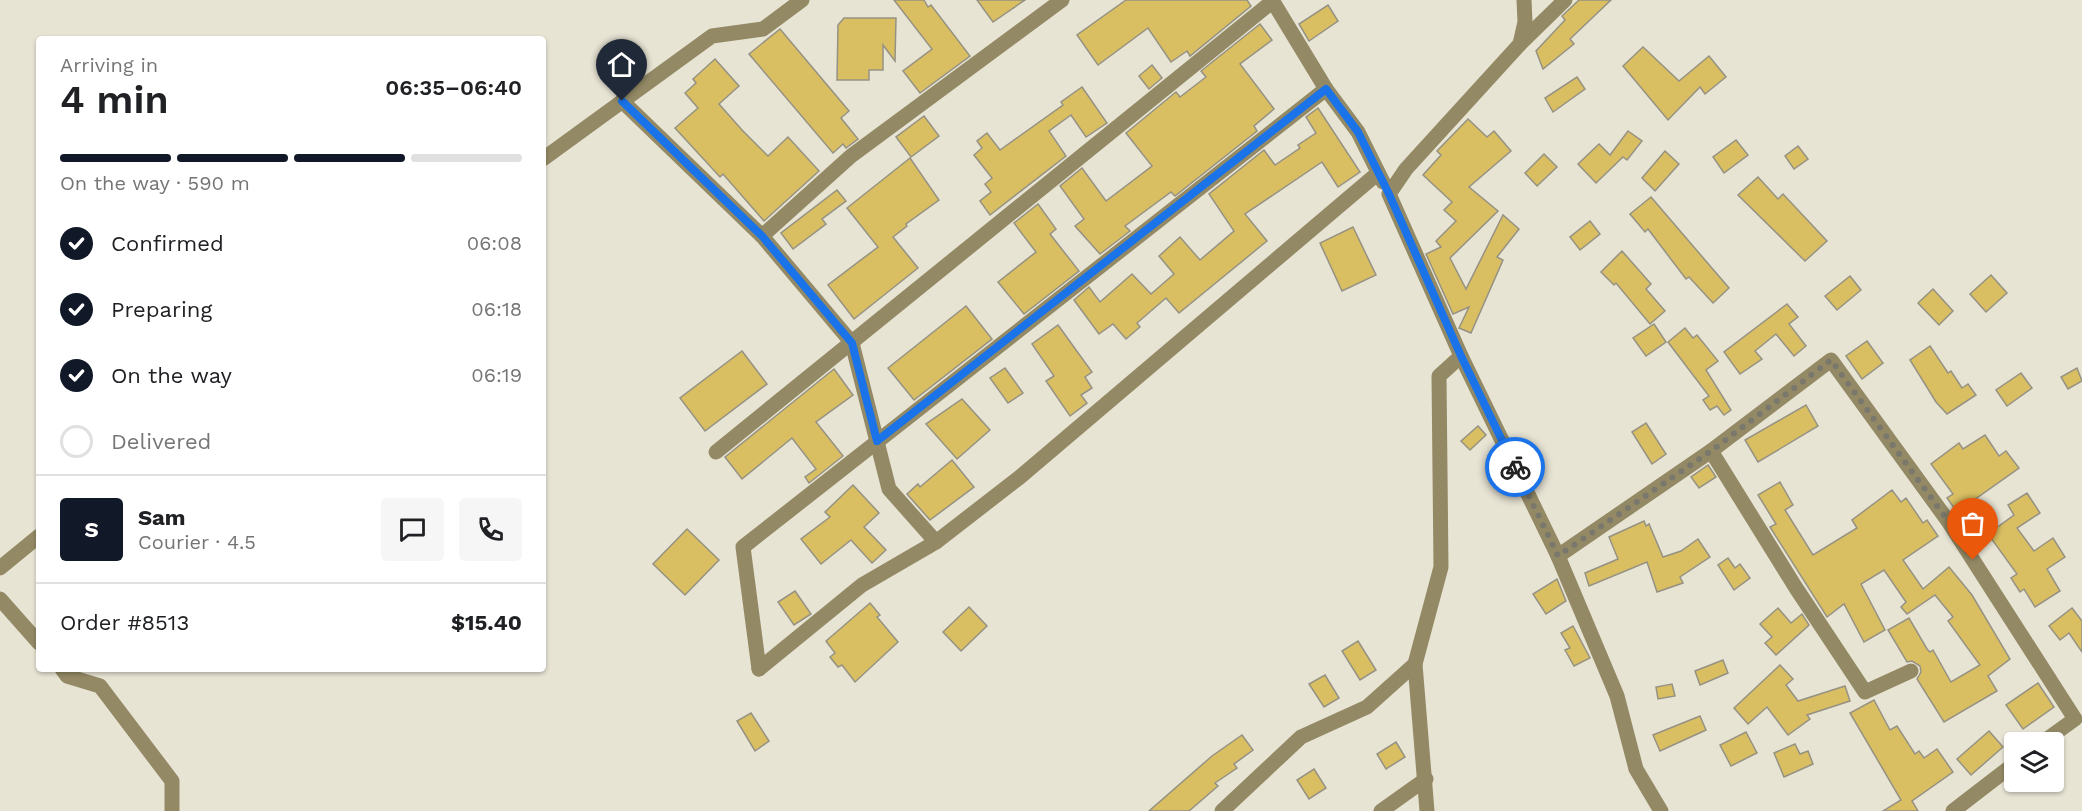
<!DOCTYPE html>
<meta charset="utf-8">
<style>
:root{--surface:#fff;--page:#f6f6f6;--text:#202124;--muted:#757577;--line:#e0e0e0;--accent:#111827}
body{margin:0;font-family:"Work Sans",sans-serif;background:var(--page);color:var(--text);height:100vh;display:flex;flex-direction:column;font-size:22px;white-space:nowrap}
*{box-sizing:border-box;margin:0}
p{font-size:20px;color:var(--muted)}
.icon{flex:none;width:33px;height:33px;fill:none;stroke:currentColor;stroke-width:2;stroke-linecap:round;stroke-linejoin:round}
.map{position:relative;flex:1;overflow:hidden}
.details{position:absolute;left:36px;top:36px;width:510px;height:636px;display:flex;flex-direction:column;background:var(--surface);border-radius:6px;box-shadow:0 2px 4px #0004}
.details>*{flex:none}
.controls{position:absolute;left:2004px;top:732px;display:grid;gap:12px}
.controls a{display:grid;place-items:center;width:60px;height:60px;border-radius:6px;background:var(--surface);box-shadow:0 2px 4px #0004;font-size:30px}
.pin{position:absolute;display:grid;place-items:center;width:51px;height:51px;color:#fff;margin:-62px -26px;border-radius:50% 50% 50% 0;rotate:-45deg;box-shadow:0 0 6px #0007}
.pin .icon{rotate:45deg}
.courier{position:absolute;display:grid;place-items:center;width:60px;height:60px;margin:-30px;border:4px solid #1a73e8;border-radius:50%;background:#fff;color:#222;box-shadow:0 2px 8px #0007}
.head em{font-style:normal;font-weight:600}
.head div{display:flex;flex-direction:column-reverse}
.head{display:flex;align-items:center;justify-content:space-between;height:102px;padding:0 24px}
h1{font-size:39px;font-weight:600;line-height:45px}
.bar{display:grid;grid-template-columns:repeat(4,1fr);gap:9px 6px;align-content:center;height:72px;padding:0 24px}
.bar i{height:8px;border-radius:4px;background:var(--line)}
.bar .current{background:var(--accent)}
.bar p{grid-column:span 4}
.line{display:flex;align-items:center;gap:15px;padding:0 24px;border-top:2px solid var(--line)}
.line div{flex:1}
.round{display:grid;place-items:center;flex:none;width:63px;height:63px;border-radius:6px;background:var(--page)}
ol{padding:0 24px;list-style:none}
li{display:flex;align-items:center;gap:18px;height:66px}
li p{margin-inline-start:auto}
li .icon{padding:6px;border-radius:50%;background:var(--accent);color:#fff;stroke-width:4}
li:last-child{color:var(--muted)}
li i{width:33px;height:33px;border:3px solid var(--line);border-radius:50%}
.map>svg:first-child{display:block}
.building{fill:#d9bf62;stroke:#969283;stroke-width:1.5}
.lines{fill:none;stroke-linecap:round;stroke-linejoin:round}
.minor{stroke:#938965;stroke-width:15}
.done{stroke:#7a776d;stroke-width:6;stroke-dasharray:0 10.8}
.route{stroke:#1a73e8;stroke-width:8}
</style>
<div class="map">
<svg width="2082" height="811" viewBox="0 0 2082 811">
<rect width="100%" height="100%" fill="#e8e4d4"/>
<g class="building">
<path d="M894 0H924L928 7 931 5 970 56 920 93 903 71 932 49Z"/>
<path d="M977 0H1025L993 22Z"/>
<path d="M1126 0H1247L1251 6 1190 56 1187 51 1171 62 1148 28 1098 65 1077 35Z"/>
<path d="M1579 0H1611L1570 39 1574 44 1543 69 1536 51 1565 20 1562 16Z"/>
<path d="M1328 5 1338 21 1309 41 1299 24Z"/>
<path d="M844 18H896L895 61 883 45V70H869V80H837L838 25Z"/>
<path d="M1260 24 1272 40 1240 64 1274 109 1254 126 1257 131 1175 196 1171 192 1125 226 1130 231 1100 254 1075 226 1084 219 1060 186 1082 168 1106 201 1152 166 1126 133 1176 92 1180 97 1206 77 1201 71Z"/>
<path d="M780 29 849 111 841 118 858 139 846 148 843 144 833 153 749 54Z"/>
<path d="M1643 47 1679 81 1709 56 1726 77 1705 94 1700 87 1668 120 1623 66Z"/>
<path d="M715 59 739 86 719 104 742 130 768 156 788 137 819 171 764 221 723 174 720 177 675 128 698 108 685 93 696 83 693 79Z"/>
<path d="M1152 65 1162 78 1149 89 1139 76Z"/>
<path d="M1577 77 1585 89 1553 112 1545 98Z"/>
<path d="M1082 87 1107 123 1086 137 1071 115 1049 131 1066 156 990 215 980 201 991 192 985 184 992 178 974 155 982 148 977 141 987 133 1000 150 1063 105 1061 102Z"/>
<path d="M1318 108 1360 172 1338 187 1322 162 1245 214 1267 241 1179 313 1166 298 1137 323 1140 327 1126 339 1113 324 1099 334 1074 300 1089 287 1100 302 1132 274 1151 294 1174 274 1159 256 1180 237 1200 260 1234 231 1209 194 1264 150 1275 165 1300 148 1298 145 1316 133 1306 117Z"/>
<path d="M924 116 939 136 911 157 896 137Z"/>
<path d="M1468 119 1487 137 1494 131 1511 151 1469 187 1498 211 1450 258 1466 289 1503 215 1519 229 1497 257 1503 260 1471 333 1459 328 1469 307 1453 314 1426 254 1441 247 1436 241 1456 221 1444 210 1452 202 1423 175 1441 155 1437 151Z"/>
<path d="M1628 131 1642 141 1627 160 1623 157 1596 183 1578 164 1599 144 1610 155Z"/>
<path d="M1736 140 1748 155 1724 173 1713 157Z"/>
<path d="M1798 146 1808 159 1794 169 1785 156Z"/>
<path d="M1665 151 1679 164 1655 191 1642 178Z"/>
<path d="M1544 154 1557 167 1537 186 1525 173Z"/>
<path d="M910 158 939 200 906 224 907 226 893 237 918 268 854 319 828 285 878 247 847 208Z"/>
<path d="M1758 177 1778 199 1783 194 1827 241 1805 261 1738 195Z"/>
<path d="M837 190 846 201 822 219 826 224 793 249 781 233Z"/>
<path d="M1651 197 1729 288 1713 303 1689 277 1686 279 1648 229 1645 232 1630 214Z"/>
<path d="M1038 204 1056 229 1050 234 1079 271 1024 314 998 282 1036 252 1014 223Z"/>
<path d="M1590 221 1600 234 1580 250 1570 237Z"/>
<path d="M1353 227 1376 275 1342 291 1320 243Z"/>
<path d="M1622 251 1651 284 1646 289 1665 311 1650 324 1616 283 1614 285 1601 272Z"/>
<path d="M1991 275 2007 293 1986 312 1970 294Z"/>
<path d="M1850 276 1861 290 1837 310 1825 296Z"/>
<path d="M1933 289 1953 311 1939 325 1918 303Z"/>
<path d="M1787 304 1798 317 1789 324 1806 346 1794 356 1776 334 1755 351 1762 359 1740 374 1724 352Z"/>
<path d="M966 306 992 339 914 400 888 368Z"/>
<path d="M1654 324 1666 342 1646 356 1633 338Z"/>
<path d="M1058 325 1092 372 1085 377 1092 388 1081 395 1087 403 1070 416 1046 381 1054 376 1032 344Z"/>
<path d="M1685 328 1693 338 1697 335 1718 361 1706 370 1731 410 1724 415 1717 406 1710 410 1703 400 1709 396 1668 342Z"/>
<path d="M1867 341 1883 363 1862 379 1846 356Z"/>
<path d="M1930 346 1948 373 1951 371 1962 388 1968 384 1976 395 1947 414 1936 402 1910 360Z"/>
<path d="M742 351 767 384 705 431 680 398Z"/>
<path d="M1005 368 1023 393 1008 403 990 378Z"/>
<path d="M2077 368 2082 381 2068 389 2061 377Z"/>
<path d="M834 369 853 395 816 422 843 456 809 483 805 477 816 469 792 438 742 479 725 457Z"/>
<path d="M2021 373 2032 388 2007 406 1996 390Z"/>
<path d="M962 399 990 430 957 459 926 424Z"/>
<path d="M1806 405 1818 426 1758 462 1745 440Z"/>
<path d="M1646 423 1666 454 1652 464 1632 432Z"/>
<path d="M1478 426 1486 435 1470 450 1461 441Z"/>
<path d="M1985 435 1999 456 2006 451 2019 468 1957 512 1947 498 1953 494 1931 464 1959 443 1963 449Z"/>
<path d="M952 460 974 487 930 520 907 494 918 484 920 487Z"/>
<path d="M1708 465 1716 477 1699 488 1691 477Z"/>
<path d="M1780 482 1793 505 1785 510 1813 555 1857 528 1852 520 1892 490 1901 502 1906 498 1923 523 1927 520 1938 536 1903 560 1923 589 1949 567 1972 595 2010 659 1988 676 1997 691 1944 722 1917 679 1921 672 1920 666 1912 661 1907 662 1888 630 1909 618 1927 649 1930 652 1933 650 1951 682 1980 665 1948 621 1953 617 1935 595 1907 614 1901 607 1906 602 1884 570 1861 584 1885 630 1864 642 1844 604 1827 617 1770 527 1776 524 1758 495Z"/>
<path d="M853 485 879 513 864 527 886 550 872 563 851 540 821 564 801 539 830 517 825 512Z"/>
<path d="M2027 493 2040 513 2017 528 2034 551 2053 538 2065 557 2047 569 2060 591 2035 607 2024 589 2020 592 2011 578 2017 574 1988 534 2014 515 2008 505Z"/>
<path d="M1644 521 1646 526 1649 524 1663 557 1681 551 1698 539 1710 557 1680 577 1683 583 1657 592 1647 562 1589 586 1585 573 1618 559 1609 537Z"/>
<path d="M687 529 719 560 685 595 653 564Z"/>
<path d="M1728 558 1735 568 1740 564 1750 578 1734 590 1718 565Z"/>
<path d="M1557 579 1566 601 1546 614 1533 594Z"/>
<path d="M795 591 811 614 794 625 778 602Z"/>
<path d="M870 603 880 615 877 617 898 642 855 682 842 665 838 667 830 657 835 653 826 641Z"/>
<path d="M969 607 987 626 961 651 943 632Z"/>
<path d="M1778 608 1791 623 1802 614 1809 625 1776 655 1765 643 1772 637 1760 624Z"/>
<path d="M2072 608 2082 621V652L2069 633 2060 640 2049 626Z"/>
<path d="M1573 626 1590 658 1574 666 1565 650 1570 648 1561 633Z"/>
<path d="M1358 641 1376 670 1360 680 1342 651Z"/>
<path d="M1723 660 1728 673 1700 685 1695 671Z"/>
<path d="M1780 665 1793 679 1786 685 1798 701 1845 686 1850 701 1807 715 1810 719 1788 735 1767 707 1748 724 1734 708Z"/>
<path d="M1325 675 1339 698 1324 707 1309 684Z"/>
<path d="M2038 683 2054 707 2023 729 2006 705Z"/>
<path d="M1672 684 1675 696 1658 699 1656 687Z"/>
<path d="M1874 700 1890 730 1897 726 1915 754 1919 751 1924 758 1937 749 1953 772 1912 801 1918 811H1883L1901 800 1850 713Z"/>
<path d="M751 713 769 741 755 751 737 721Z"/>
<path d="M1700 716 1706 730 1660 751 1653 735Z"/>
<path d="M1989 731 2003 747 1971 775 1957 759Z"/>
<path d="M1746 732 1757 753 1731 766 1720 745Z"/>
<path d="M1242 735 1253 750 1234 764 1237 768 1215 783 1218 786 1189 811H1149L1212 756Z"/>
<path d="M1396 742 1405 757 1386 769 1377 754Z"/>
<path d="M1795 744 1800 754 1808 751 1813 764 1784 777 1774 753Z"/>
<path d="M1314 769 1326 788 1309 799 1297 780Z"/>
</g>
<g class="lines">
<g class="minor">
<path d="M1272 0 1326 89 1358 132 1383 182"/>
<path d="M1524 0 1525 22 1520 44 1406 169 1389 194 1461 356 1558 556 1617 696 1636 769 1661 811"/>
<path d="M1520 44 1565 0"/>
<path d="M622 101 762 236 852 343 889 489 936 542"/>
<path d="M543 159 712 36 763 29 802 0"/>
<path d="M762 236 851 156 1062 0"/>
<path d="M1711 451 1796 588 1865 692 1911 671"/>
<path d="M716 452 1273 1"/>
<path d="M1558 556 1711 451 1831 360 1948 521 2075 719 2043 742"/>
<path d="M0 568 39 536"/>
<path d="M0 599 39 643"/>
<path d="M62 669 67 676 100 686 172 781V811"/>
<path d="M759 669 743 547 1326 89"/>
<path d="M759 669 862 585 936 542 1020 477 1378 173"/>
<path d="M1222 811 1301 737 1367 707 1415 664"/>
<path d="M1381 811 1426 779"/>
<path d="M1427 811 1415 664 1441 567 1439 376 1461 356"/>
<path d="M1953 811 2014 764"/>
</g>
</g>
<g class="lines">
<path class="done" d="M1515 467 1558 556 1711 451 1831 360 1948 521 1973 560"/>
<path class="route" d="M622 101 762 236 852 343 877 441 1326 89 1358 132 1389 194 1461 356 1515 467"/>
</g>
</svg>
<div class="controls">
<a><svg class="icon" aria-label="layers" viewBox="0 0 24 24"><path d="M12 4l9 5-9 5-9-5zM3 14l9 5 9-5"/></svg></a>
</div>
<div class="pin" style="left:1973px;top:560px;background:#ea580c"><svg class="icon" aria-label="bag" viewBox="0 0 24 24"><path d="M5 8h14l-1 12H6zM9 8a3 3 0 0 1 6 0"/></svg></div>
<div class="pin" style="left:622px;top:101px;background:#1f2937"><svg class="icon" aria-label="home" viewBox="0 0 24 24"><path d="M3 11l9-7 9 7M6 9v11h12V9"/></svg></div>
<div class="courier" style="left:1515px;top:467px"><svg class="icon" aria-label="bike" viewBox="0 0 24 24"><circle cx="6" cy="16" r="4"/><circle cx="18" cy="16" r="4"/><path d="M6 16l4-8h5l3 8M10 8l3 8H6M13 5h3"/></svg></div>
<section class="details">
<div class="head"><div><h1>4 min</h1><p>Arriving in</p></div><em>06:35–06:40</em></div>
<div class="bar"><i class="current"></i><i class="current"></i><i class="current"></i><i></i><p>On the way · 590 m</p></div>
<ol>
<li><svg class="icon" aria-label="check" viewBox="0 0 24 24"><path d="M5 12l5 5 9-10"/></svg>Confirmed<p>06:08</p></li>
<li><svg class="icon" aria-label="check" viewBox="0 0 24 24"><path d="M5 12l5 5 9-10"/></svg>Preparing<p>06:18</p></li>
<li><svg class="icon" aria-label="check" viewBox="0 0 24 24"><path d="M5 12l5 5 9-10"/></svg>On the way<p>06:19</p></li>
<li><i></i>Delivered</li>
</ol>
<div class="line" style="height:108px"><b class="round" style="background:var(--accent);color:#fff">S</b><div><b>Sam</b><p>Courier · 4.5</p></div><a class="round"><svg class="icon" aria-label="chat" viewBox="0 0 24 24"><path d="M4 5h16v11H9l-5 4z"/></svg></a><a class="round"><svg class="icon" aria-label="phone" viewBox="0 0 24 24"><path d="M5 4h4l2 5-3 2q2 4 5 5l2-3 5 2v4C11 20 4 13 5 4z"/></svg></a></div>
<div class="line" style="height:78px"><div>Order #8513</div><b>$15.40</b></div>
</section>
</div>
